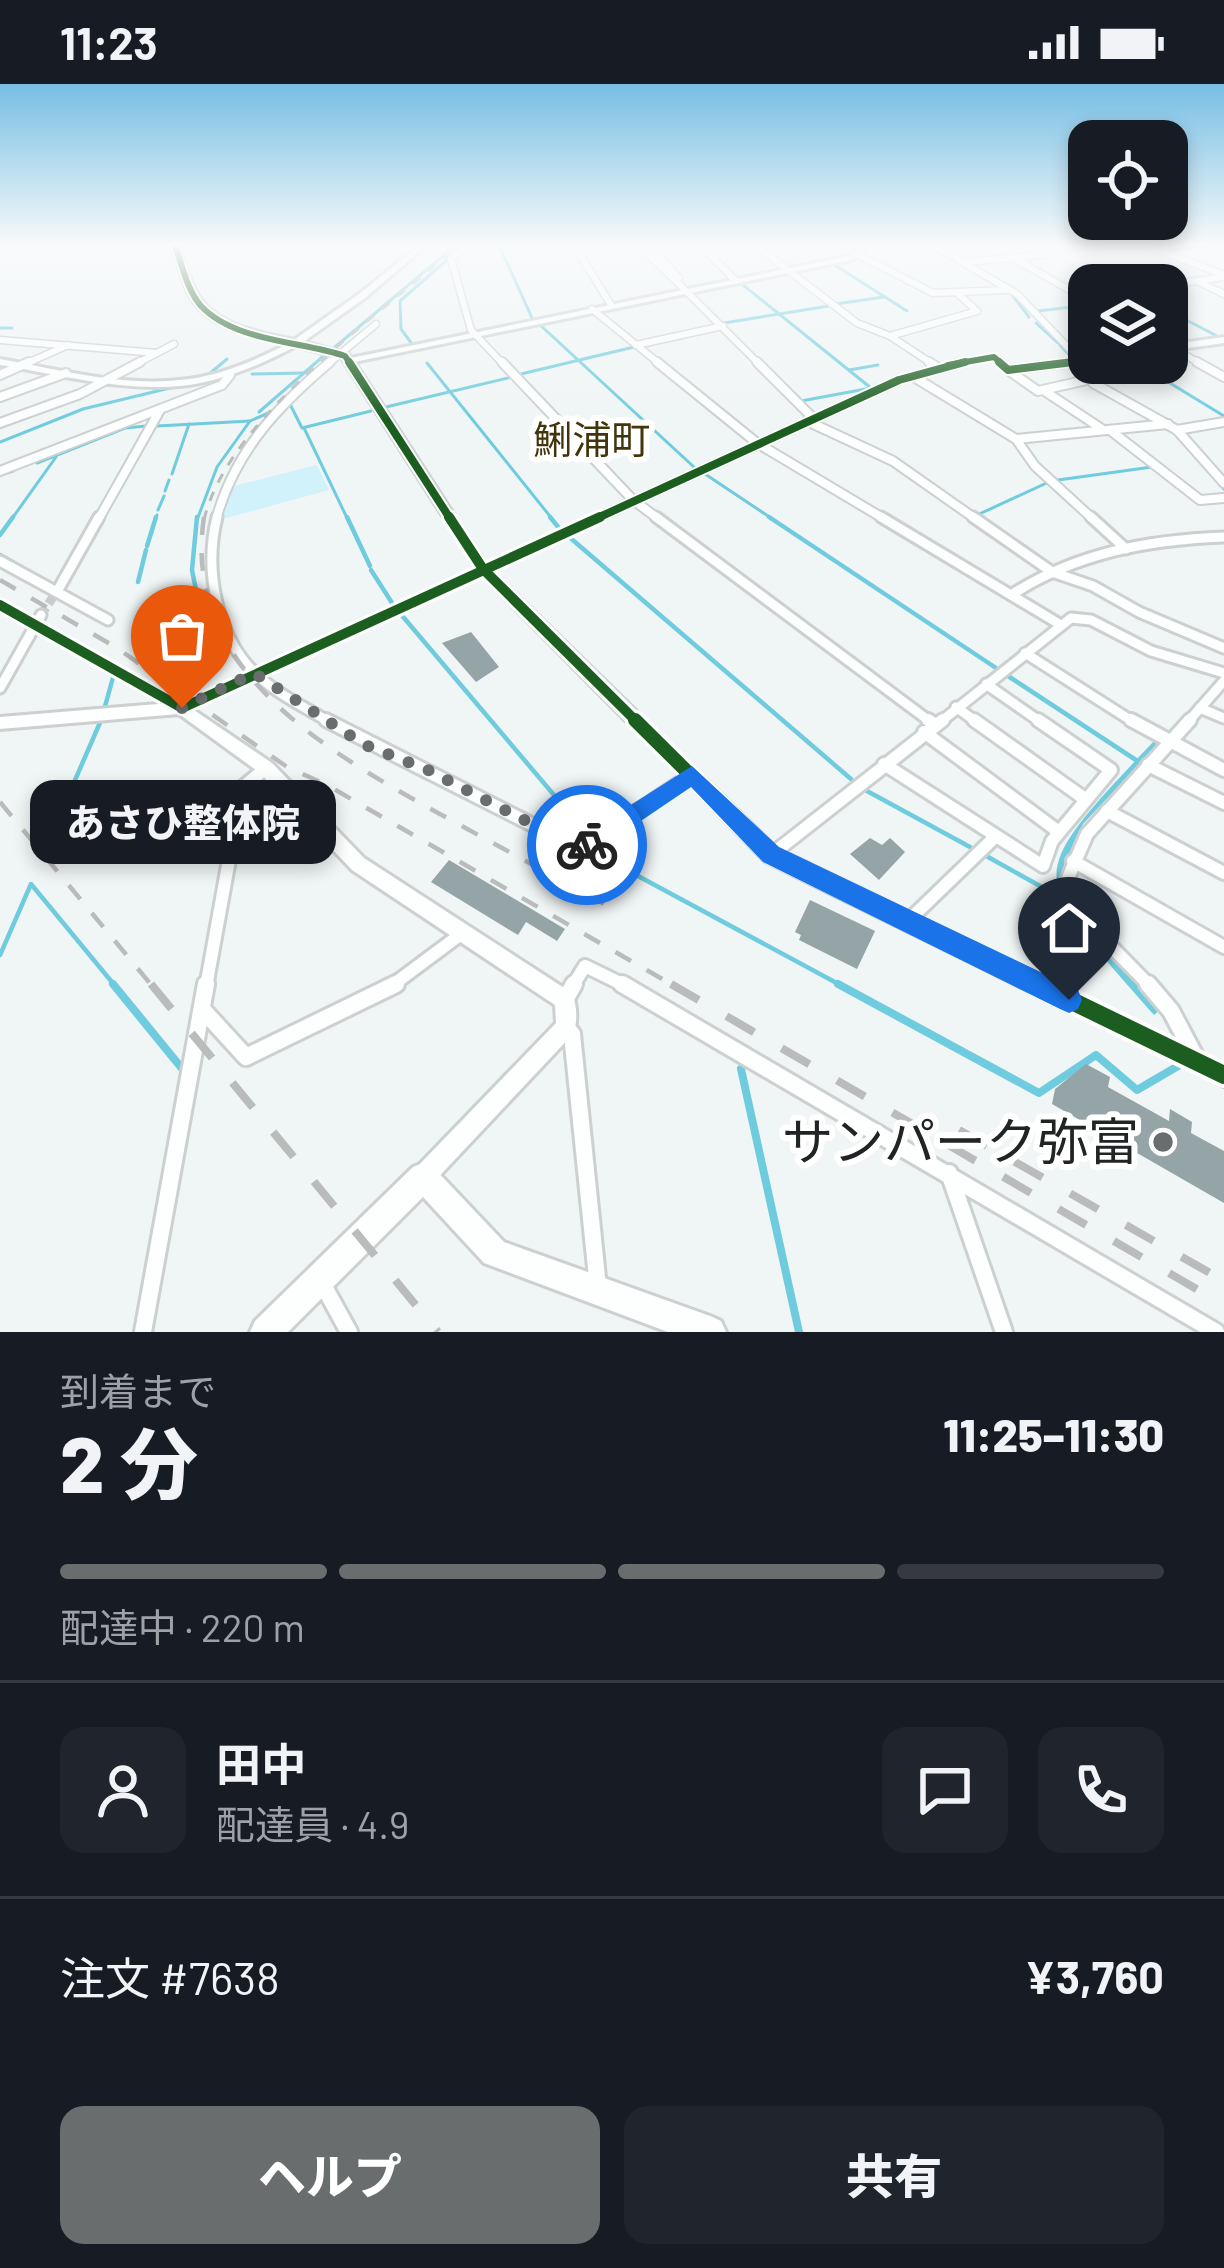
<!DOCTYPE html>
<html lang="ja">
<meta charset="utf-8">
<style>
:root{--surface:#171b24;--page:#20242c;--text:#f1f3f6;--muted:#9ea1a6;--line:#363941;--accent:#696d6e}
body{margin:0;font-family:Barlow,"Noto Sans JP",sans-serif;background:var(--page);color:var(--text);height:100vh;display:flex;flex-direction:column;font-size:45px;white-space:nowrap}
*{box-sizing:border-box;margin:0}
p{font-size:39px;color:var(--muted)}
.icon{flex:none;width:66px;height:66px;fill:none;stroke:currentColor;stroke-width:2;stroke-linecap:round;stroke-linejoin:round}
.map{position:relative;height:1248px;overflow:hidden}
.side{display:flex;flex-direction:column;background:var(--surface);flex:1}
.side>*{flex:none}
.fabs{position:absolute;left:1068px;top:36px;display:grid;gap:24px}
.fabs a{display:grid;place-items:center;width:120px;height:120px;border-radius:24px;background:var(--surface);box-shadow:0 6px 18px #0003;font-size:60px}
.pin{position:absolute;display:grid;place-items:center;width:102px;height:102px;color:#fff;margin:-123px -51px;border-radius:50% 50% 50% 0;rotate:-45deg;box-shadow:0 0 12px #0007}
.pin .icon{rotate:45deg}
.courier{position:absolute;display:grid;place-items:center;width:120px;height:120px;margin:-60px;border:9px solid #1a73e8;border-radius:50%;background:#fff;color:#222;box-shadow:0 3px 15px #0007}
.bubble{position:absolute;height:84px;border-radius:24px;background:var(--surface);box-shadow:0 6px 18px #0003;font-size:39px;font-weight:800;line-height:84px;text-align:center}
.summary em{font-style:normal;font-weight:800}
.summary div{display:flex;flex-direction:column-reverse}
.summary{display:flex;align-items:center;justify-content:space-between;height:204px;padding:0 60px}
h1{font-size:78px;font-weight:800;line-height:90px}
.bar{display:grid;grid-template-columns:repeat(4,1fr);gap:18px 12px;align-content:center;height:144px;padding:0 60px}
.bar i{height:15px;border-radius:9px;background:var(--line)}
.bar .active{background:var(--accent)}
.bar p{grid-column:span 4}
.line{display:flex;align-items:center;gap:30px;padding:0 60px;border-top:3px solid var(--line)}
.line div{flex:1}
.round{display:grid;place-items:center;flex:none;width:126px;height:126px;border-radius:24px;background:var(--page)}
.primary-button{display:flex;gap:24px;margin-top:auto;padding:24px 60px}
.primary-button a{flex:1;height:138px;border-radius:24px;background:var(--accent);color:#fff;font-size:48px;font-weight:800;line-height:138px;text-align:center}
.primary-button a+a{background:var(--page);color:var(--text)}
.status{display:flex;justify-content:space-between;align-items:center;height:84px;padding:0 60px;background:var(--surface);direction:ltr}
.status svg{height:33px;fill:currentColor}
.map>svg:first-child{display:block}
.green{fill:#d1f2fa}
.water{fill:#6fccde}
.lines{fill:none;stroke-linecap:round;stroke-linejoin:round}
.stream-far2{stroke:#6fccde;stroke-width:3}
.stream-far1{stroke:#6fccde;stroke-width:4.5}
.stream{stroke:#6fccde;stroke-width:8}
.building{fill:#95a4a7}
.street-tunnel{stroke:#c7cbcc;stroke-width:9;stroke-dasharray:9 4.5;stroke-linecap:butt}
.street-far4-casing{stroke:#ccd0d1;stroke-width:9}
.street-far3-casing{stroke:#ccd0d1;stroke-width:12}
.street-far2-casing{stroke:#ccd0d1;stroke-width:15}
.street-far1-casing{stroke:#ccd0d1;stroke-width:18}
.street-casing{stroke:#ccd0d1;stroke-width:22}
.secondary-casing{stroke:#ccd0d1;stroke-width:6}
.primary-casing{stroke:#ccd0d1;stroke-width:6}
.street-far4{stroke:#fdfefe;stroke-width:6}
.street-far3{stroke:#fdfefe;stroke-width:8}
.street-far2{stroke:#fdfefe;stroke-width:9}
.street-far1{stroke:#fdfefe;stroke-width:12}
.street{stroke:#fdfefe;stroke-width:16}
.secondary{fill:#fdfefe;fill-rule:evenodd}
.primary{fill:#fdfefe;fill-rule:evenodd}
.rail-far2{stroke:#babbbb;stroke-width:3;stroke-dasharray:10 10;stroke-linecap:butt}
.rail-far1{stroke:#babbbb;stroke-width:4.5;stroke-dasharray:18 18;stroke-linecap:butt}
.rail{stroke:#babbbb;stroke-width:8;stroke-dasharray:32 32;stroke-linecap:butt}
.street-bridge-casing{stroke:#ccd0d1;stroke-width:15;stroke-linecap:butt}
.street-bridge{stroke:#fdfefe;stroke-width:9}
.cycleway-far4-casing{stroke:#fff;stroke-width:10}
.cycleway-far3-casing{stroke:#fff;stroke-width:12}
.cycleway-far2-casing{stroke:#fff;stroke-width:16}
.cycleway-far1-casing{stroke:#fff;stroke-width:21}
.cycleway-casing{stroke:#fff;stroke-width:26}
.cycleway-far4{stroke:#1b5e20;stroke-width:6}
.cycleway-far3{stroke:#1b5e20;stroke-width:8}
.cycleway-far2{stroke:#1b5e20;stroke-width:10}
.cycleway-far1{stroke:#1b5e20;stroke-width:14}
.cycleway{stroke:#1b5e20;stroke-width:18}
.route{fill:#1a73e8}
.done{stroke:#696d6e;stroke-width:12;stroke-dasharray:0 21.6}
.poi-dot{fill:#696d6e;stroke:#fff;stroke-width:4.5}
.labels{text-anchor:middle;stroke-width:12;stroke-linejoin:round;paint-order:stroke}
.far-quarter-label{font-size:39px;fill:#42350b;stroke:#fff}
.near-poi-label{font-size:51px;fill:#212424;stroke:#fff;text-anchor:end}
</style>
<div class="status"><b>11:23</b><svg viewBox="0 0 49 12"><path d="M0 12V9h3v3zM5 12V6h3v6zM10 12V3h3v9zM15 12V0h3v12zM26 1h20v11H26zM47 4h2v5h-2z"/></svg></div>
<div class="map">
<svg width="1224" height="1248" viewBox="0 0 1224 1248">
<rect width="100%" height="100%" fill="#f0f5f6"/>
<path class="green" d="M317 381 329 406 219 436 230 403Z"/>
<path class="water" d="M1154 657 1157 661 1083 740 1058 799 1070 826 1161 925 1154 931C1029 787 1019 800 1154 657Z"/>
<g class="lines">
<g class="stream-far2">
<path d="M499 161 532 234"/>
<path d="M1166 167 1214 161"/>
<path d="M833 180 907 227"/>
<path d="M743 201 871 304 801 317"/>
<path d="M1010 208 1029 233"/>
<path d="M836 220 884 213"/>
<path d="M1167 226 1217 252"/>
<path d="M1038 227 1089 221"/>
<path d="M538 239 695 384"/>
<path d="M724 239 829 222"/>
<path d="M1036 239 1058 259"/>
<path d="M0 244H12"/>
<path d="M412 260 401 245 400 217 447 176"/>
<path d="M1060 261 1073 275"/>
<path d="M335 263 456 161"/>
<path d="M427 279 553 436"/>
<path d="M1137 279 1224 332"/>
<path d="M1078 282 1083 290"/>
<path d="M849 286 878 281"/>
<path d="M252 290 303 289"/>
<path d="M521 290 634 263"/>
<path d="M1156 290 1185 286"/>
<path d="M208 291 227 275"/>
<path d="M290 320 302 344 371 327"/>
<path d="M386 323 512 293"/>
<path d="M259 328 327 269"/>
<path d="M157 342 250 337 275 326"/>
<path d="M304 344 348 436"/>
<path d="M0 358 83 325 174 303"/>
<path d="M1200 377 1224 405"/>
<path d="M37 379 125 344 146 342"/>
<path d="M702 388 774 436"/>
<path d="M172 390 189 340"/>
<path d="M0 391 13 387"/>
<path d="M1058 396 1152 383"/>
<path d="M165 407 169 396"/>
<path d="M158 426 164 412"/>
<path d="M975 432 1051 397"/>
<path d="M11 436 56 373"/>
<path d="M155 436 157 431"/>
<path d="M197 436 217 383 250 337"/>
</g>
<g class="stream-far1">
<path d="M197 433 192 486 203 541"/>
<path d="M347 433 370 482"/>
<path d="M550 433 559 444"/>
<path d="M769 433 996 584"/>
<path d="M0 451 13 433"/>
<path d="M568 452 851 695"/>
<path d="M147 462 156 433"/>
<path d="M0 471 21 483"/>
<path d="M371 486 394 522"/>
<path d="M138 498 146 466"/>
<path d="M399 528 587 750"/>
<path d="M1008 592 1139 678"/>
<path d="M104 626 114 590 110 587"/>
<path d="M102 634 49 756 62 769 227 750"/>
<path d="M867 707 970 763"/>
<path d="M988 773 1049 807"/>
<path d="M612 778 844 903"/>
<path d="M0 871 31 800 116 903"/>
</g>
<g class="stream">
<path d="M113 900 184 987"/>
<path d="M838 900 1039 1009 1096 971 1137 1006 1178 982"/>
<path d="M741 985 799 1248"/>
</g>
</g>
<g class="building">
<path d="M471 548 499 583 476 598 442 559Z"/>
<path d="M870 754 882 761 890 754 905 768 879 796 850 770Z"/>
<path d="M449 776 565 845 557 857 526 838 518 851 431 798Z"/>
<path d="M810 816 875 847 857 885 799 856 801 851 795 848Z"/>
<path d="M1086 980 1110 993 1108 1003 1169 1037 1170 1025 1192 1038 1191 1049 1224 1067V1119L1052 1020 1055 1005Z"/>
</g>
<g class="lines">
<path class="street-tunnel" d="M41 531 59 504"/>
<defs>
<g id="street-far4">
<path d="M467 161 451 175 471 246 504 281"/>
<path d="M574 161 611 221"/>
<path d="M638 161 675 196"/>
<path d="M648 161 679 194 675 196 760 281"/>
<path d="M700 161 735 196"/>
<path d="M755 161 857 239 890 252 934 281"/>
<path d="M933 161 1017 210 1085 281"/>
<path d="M1145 161 1224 191"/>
<path d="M859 171 933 209 1007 206"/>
<path d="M1015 175 1089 217"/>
<path d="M964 178 1042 171 1023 161"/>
<path d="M1223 193 1197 197 1224 210"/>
<path d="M1165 201 1197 197"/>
<path d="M592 225 661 281"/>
<path d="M890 252 977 227 956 208"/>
<path d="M0 256 157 269 134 281"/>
<path d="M636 261 723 242"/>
<path d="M1167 261 1203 281"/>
<path d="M157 269 174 260"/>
<path d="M23 281 68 261"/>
<path d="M327 281 376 240"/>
<path d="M948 281 994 273 1003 281"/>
<path d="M1050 281 1083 277"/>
</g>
<g id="street-far3">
<path d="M502 278 633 416 660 436"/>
<path d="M657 278 757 359 886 436"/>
<path d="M757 278 813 334"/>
<path d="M929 278 937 283"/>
<path d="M999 278 1008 286 1075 278"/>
<path d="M1083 278 1093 299 1177 346 1224 399"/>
<path d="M1197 278 1224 293"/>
<path d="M1008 286 1038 307 1091 295"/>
<path d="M0 291 29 278"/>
<path d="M914 293 1016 355 1168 340"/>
<path d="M1046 308 1102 345"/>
<path d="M0 313 66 289"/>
<path d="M807 337 893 377 977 436"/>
<path d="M0 339 80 310 140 278"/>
<path d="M1110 346 1200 416 1224 414"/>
<path d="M1177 346 1224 338"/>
<path d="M1016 355 1035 382 1094 436"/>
<path d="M0 387 222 301 230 291"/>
<path d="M98 436 160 326"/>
<path d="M216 436C234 368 278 322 330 278"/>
<path d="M593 436 899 296 965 278"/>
</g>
<g id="street-far2">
<path d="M217 433C204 486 216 554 258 592 279 611 308 625 331 639"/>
<path d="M656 433 932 639"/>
<path d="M881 433 1061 541"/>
<path d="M973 433 1052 488 1093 502 1139 528 1224 564"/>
<path d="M1091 433 1126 465"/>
<path d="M0 477 108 536"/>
<path d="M59 504 99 433"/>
<path d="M1011 511C1076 469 1147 456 1224 453"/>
<path d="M0 521 31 539"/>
<path d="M39 543 182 624 600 433"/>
<path d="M1025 569 1135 639"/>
<path d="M986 600 1042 639"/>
<path d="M0 604 41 531"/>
<path d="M956 623 978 639"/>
<path d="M1200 624 1224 634"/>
<path d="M939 639 1071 534 1091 536 1151 567 1224 589"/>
<path d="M1187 639 1224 597"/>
</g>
<g id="street-far1">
<path d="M326 636 580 765 692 691"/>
<path d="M928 636 934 640"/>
<path d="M974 636 1085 715"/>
<path d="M1131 636 1224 686"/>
<path d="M924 648 1059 748"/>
<path d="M884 680 1043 782 1052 757 1111 686 1038 636"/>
<path d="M1148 681 1224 719"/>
<path d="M1107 727 1224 789"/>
<path d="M771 771 943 636"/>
<path d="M1073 777 1224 863"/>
<path d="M908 837 995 753"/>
<path d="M206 903 242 704 266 684"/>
<path d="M390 903 461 850"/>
<path d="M572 903 585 882 628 903"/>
<path d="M1151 903 1096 847 1065 801 1087 750 1190 636"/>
</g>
<g id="street">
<path d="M622 900 1216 1248"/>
<path d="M1148 900 1171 927 1197 976"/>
<path d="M565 916 574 900"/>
<path d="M202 925 246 973 396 900"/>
<path d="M566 943 572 950 598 1203"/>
<path d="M949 1089 1004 1248"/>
<path d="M322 1199 349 1248"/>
<path d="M143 1248 206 900"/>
</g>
<g id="secondary">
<path d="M172 161H178C185 179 189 199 200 214 219 243 262 249 294 256L359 210 420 161H427L365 214 303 258 348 270 351 274 849 172 857 168 855 161H861L864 169 851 176 354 278 487 482 777 765 1224 980V1002L765 777 479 488 342 274 296 262C262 280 228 295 189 301 126 309 62 291 0 281V275C62 286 126 304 189 295 224 290 256 276 287 260 255 252 211 246 192 215 182 199 178 179 172 161Z"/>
<path d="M1224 253V259L1167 267V261Z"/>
<path d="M1089 273V279L1083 280 1079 277Z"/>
<path d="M182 618 272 679 364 774 572 909C577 921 578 938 573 950L431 1101 423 1105 415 1101 411 1093 415 1085 556 939 555 921 352 786 260 689 179 630 0 645V633Z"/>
</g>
<path id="primary" d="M423 1079 433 1083 504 1158 710 1232 721 1237 726 1248H668L484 1179 423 1113 288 1248H250L255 1237 413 1083Z"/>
</defs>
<use href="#street-far4" class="street-far4-casing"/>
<use href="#street-far3" class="street-far3-casing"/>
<use href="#street-far2" class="street-far2-casing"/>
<use href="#street-far1" class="street-far1-casing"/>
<use href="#street" class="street-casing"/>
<use href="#secondary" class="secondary-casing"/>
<use href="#primary" class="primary-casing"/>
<use href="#street-far4" class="street-far4"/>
<use href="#street-far3" class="street-far3"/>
<use href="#street-far2" class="street-far2"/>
<use href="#street-far1" class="street-far1"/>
<use href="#street" class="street"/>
<use href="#secondary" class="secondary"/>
<use href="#primary" class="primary"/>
<path class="rail-far2" d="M204 436C227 335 381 229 460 161"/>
<g class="rail-far1">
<path d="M204 433C181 585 325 666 438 729 495 760 551 791 608 822"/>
<path d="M0 496 117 564 287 683 327 701 676 903"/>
<path d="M0 718 153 903"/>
</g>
<g class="rail">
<path d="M151 900 438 1248"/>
<path d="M671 900 1224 1221"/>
<path d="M959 1046 1224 1197"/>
</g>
<defs>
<path id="street-bridge" d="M31 539 39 543"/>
</defs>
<use href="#street-bridge" class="street-bridge-casing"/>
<use href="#street-bridge" class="street-bridge"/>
<defs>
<g id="cycleway-far4">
<path d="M175 161C182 181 187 206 201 222 235 258 301 257 345 272L351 281"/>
<path d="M948 281 994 273 1003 281"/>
<path d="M1048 281 1089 276"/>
</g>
<g id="cycleway-far3">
<path d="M349 278 451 436"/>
<path d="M999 278 1008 286 1073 278"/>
<path d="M593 436 899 296 965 278"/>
</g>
<g id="cycleway-far2">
<path d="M449 433 483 485 638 639"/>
<path d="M0 521 182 624 600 433"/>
</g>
<path id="cycleway-far1" d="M635 636 771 771 1043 903"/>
<path id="cycleway" d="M1037 900 1224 991"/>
</defs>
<use href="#cycleway-far4" class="cycleway-far4-casing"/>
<use href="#cycleway-far3" class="cycleway-far3-casing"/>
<use href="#cycleway-far2" class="cycleway-far2-casing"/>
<use href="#cycleway-far1" class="cycleway-far1-casing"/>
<use href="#cycleway" class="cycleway-casing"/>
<use href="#cycleway-far4" class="cycleway-far4"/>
<use href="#cycleway-far3" class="cycleway-far3"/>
<use href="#cycleway-far2" class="cycleway-far2"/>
<use href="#cycleway-far1" class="cycleway-far1"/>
<use href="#cycleway" class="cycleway"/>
</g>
<linearGradient id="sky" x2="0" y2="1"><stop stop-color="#77bee4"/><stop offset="0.48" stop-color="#f8fafb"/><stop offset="1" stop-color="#f8fafb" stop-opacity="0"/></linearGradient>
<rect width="1224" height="336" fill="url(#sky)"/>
<path class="route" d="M692 682 779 763 1078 906 1082 916 1078 925 1069 929 1060 925 763 778 691 703 595 768H579V754Z"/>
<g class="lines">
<path class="done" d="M182 624 254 589 365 661 428 686 580 765 587 761"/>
</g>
<circle class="poi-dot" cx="1163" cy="1058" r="12"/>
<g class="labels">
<g class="far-quarter-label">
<text x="592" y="370">鯏浦町</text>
</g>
<g class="near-poi-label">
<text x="1139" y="1076">サンパーク弥富</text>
</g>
</g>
</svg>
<div class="fabs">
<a><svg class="icon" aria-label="locate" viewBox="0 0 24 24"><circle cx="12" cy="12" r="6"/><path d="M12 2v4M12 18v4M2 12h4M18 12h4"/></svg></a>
<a><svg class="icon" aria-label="layers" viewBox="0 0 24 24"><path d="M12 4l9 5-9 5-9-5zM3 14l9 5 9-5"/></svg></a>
</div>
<div class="pin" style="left:182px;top:624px;background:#ea580c"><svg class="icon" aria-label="bag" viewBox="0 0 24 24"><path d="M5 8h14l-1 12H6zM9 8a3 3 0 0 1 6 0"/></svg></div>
<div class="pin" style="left:1069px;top:916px;background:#1f2937"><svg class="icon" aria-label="home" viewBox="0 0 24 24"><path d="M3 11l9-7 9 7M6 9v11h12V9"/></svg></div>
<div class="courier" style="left:587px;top:761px"><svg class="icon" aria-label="bike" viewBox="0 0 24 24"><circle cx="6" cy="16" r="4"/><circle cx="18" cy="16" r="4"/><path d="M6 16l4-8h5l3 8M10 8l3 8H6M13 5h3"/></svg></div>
<div class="bubble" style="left:30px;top:696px;width:306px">あさひ整体院</div>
</div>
<section class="side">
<div class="summary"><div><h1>2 分</h1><p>到着まで</p></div><em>11:25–11:30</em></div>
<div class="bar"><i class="active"></i><i class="active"></i><i class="active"></i><i></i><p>配達中 · 220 m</p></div>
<div class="line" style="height:216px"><a class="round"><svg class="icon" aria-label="person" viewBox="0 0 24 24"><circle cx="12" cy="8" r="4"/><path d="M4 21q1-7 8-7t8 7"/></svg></a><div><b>田中</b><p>配達員 · 4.9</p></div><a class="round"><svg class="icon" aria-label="chat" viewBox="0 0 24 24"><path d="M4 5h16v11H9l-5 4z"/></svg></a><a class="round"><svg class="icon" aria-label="phone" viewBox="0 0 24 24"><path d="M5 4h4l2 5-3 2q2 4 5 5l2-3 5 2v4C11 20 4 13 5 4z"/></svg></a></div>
<div class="line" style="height:156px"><div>注文 #7638</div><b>¥3,760</b></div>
<div class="primary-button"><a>ヘルプ</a><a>共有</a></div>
</section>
